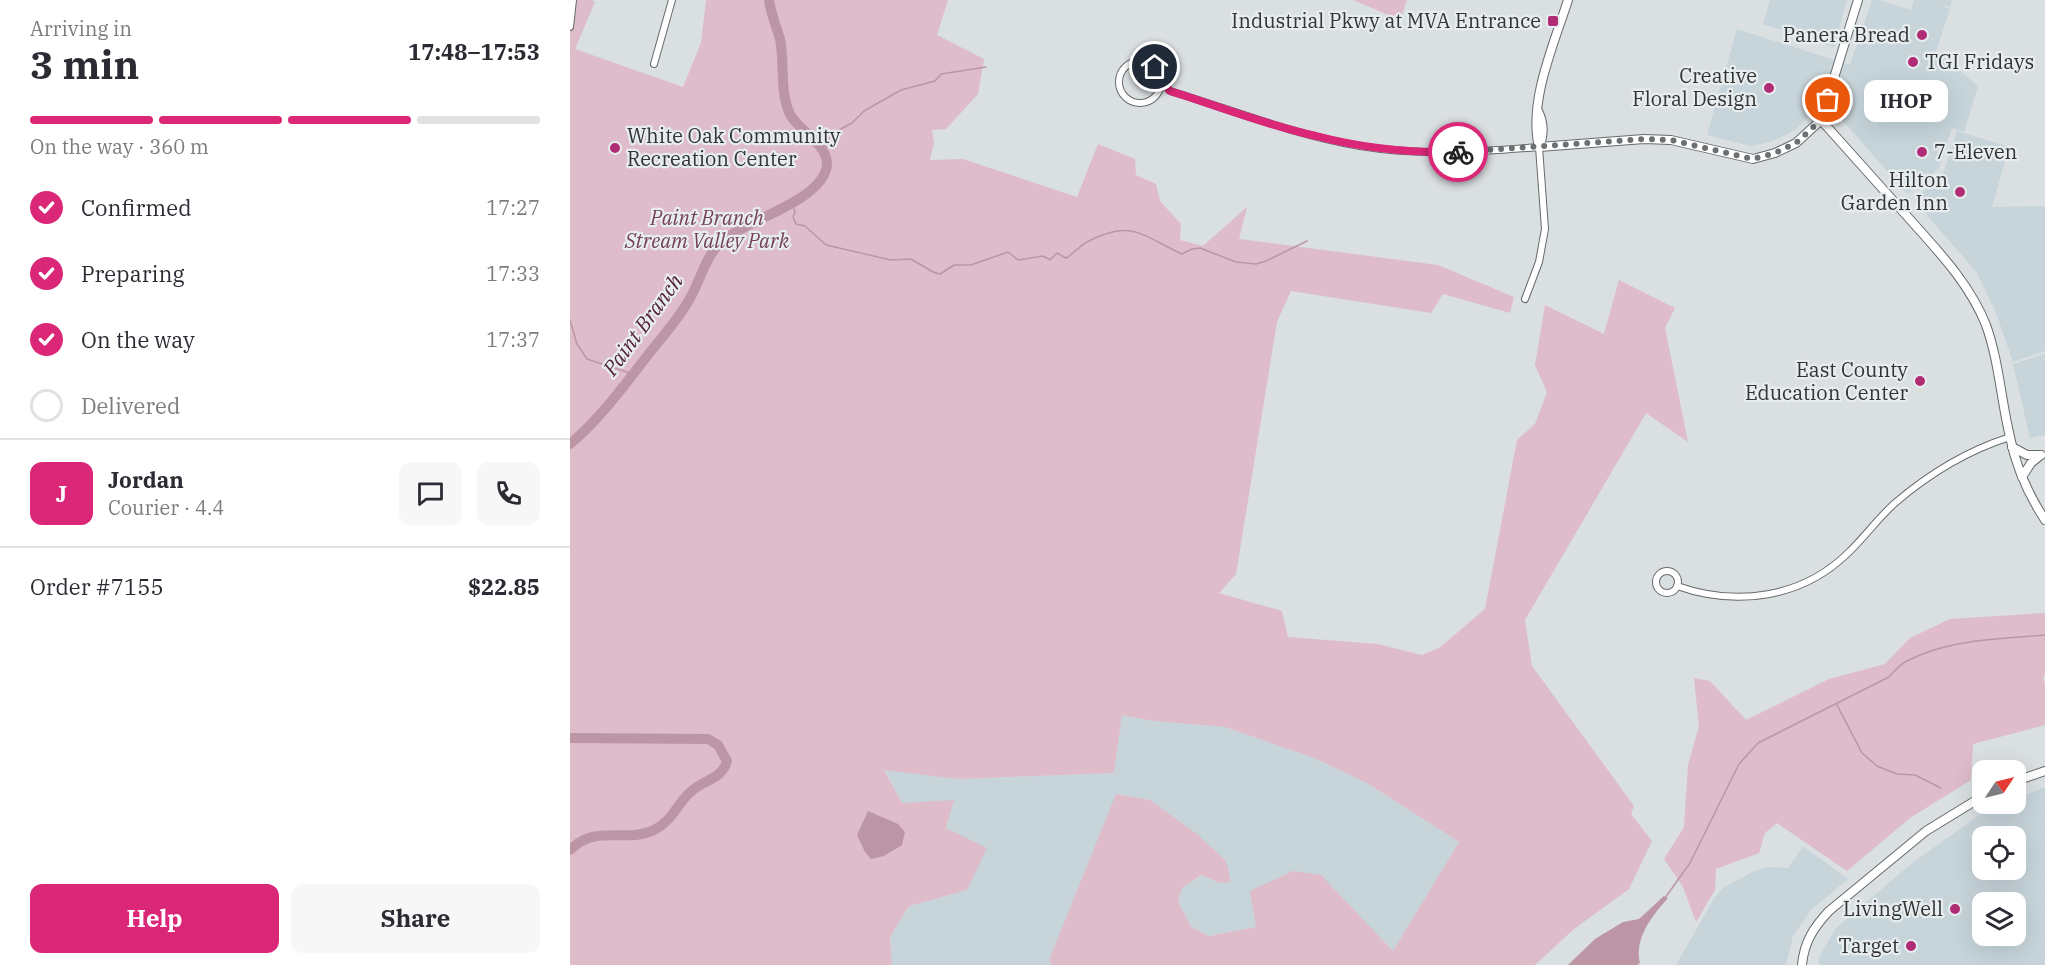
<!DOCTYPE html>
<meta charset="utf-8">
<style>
:root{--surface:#fff;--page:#f7f7f7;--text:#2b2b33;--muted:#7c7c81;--line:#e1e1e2;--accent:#db2777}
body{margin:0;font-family:"IBM Plex Serif",serif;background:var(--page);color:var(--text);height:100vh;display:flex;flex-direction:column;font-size:22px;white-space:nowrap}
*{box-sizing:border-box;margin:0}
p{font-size:20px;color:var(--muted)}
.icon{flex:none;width:33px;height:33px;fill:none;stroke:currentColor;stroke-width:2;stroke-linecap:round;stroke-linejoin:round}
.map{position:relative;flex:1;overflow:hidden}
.panel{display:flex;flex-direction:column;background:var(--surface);width:570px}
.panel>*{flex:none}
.needle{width:39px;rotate:55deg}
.buttons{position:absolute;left:1402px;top:760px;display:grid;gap:12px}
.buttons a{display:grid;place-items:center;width:54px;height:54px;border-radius:12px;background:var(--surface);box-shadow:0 6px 24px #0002;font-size:30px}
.pin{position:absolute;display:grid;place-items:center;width:51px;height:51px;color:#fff;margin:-26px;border:3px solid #fff;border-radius:50%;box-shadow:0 2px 6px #0007}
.courier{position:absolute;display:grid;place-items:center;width:60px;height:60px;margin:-30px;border:4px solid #db2777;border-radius:50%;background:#fff;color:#222;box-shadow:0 2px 8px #0007}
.bubble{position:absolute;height:42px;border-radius:12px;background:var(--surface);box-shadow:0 6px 24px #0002;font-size:20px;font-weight:800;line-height:42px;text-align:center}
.summary em{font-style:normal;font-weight:800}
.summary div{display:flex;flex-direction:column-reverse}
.summary{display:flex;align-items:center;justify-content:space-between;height:102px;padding:0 30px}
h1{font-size:39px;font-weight:800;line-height:45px}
.bar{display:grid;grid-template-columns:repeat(4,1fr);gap:9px 6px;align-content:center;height:72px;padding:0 30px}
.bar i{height:8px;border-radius:4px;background:var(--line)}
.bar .selected{background:var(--accent)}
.bar p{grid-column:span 4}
.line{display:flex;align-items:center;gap:15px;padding:0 30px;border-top:2px solid var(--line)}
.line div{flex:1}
.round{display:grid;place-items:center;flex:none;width:63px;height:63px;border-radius:12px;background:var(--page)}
ol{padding:0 30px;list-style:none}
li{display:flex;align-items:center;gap:18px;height:66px}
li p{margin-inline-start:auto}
li .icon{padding:6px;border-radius:50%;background:var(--accent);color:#fff;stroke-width:4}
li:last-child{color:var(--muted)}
li i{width:33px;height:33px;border:3px solid var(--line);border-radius:50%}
.button{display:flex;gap:12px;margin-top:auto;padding:12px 30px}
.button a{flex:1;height:69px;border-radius:12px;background:var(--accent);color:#fff;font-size:24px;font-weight:800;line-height:69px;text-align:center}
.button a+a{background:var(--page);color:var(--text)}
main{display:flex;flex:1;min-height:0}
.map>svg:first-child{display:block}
.built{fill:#c7d5db;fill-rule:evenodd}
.green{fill:#debcca}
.water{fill:#bd96a6}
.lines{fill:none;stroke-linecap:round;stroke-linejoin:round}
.stream{stroke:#bd96a6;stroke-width:1.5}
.river{stroke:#bd96a6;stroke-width:10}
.minor-casing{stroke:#666a6c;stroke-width:8}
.tertiary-casing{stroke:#666a6c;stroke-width:10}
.minor{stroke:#fff;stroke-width:6}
.tertiary{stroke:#fff;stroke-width:8}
.done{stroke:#6d7072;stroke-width:6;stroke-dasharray:0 10.8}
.route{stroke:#db2777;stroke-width:8}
.poi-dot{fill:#b02d75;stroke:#e7edef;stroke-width:2}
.labels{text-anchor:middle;stroke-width:4.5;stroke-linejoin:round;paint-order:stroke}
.poi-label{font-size:20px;fill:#323435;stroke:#e7edef;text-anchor:end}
.park-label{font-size:20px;font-style:italic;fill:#764059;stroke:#e7edef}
.water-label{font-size:21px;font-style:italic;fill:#54223b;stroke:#e7edef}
</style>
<main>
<section class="panel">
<div class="summary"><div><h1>3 min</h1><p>Arriving in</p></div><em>17:48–17:53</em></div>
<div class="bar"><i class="selected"></i><i class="selected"></i><i class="selected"></i><i></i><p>On the way · 360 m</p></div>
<ol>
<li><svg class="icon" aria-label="check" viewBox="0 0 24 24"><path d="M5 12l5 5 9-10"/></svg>Confirmed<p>17:27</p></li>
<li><svg class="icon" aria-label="check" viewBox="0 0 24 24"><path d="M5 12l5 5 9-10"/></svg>Preparing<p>17:33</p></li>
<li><svg class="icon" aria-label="check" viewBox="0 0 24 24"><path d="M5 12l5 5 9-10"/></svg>On the way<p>17:37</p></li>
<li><i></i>Delivered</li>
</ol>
<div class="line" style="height:108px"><b class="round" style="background:var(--accent);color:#fff">J</b><div><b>Jordan</b><p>Courier · 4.4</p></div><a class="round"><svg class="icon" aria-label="chat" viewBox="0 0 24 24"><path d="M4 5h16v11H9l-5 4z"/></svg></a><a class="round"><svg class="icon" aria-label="phone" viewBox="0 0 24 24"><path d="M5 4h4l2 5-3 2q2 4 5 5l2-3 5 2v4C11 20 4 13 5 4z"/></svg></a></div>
<div class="line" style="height:78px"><div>Order #7155</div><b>$22.85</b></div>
<div class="button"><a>Help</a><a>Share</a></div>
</section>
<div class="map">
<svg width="1475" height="965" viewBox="0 0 1475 965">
<rect width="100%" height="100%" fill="#dadfe2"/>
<g class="built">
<path d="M1200 0H1277L1264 47 1193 24Z"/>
<path d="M1302 0H1309L1341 10 1344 0H1382L1380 7 1370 5 1380 9 1365 55 1376 59 1408 86 1394 132 1382 128 1369 168 1337 194 1265 112 1246 104 1240 115 1226 129 1212 137 1197 143 1180 146 1137 135 1167 29 1280 65Z"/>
<path d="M1387 131 1439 147 1422 207 1475 206V351L1443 362 1426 313 1407 273 1344 200 1374 171Z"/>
<path d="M1475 354V435L1460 438 1443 364Z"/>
<path d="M552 715 584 721 655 727 744 758 797 783 889 842 823 951 751 876 686 927 639 936 621 927 608 901 612 888 632 875 650 883 580 800 547 794 479 960 481 965H322L320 937 339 906 397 890 376 828 332 803 314 769 388 779 544 773Z"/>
<path d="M1475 787V965H1249V957L1266 928 1342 863 1411 814 1434 804H1446V799ZM1413 837H1446V870H1413ZM1413 903H1446V936H1413Z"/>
<path d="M1233 846 1278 879 1241 910 1223 936 1216 965H1106L1145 897 1153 888 1184 871 1197 867 1218 868Z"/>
</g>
<g class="green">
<path d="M0 0H22L25 2 5 49 113 87 131 43 136 0H378L367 35 414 59 408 94 376 129 362 130 364 143 360 160 393 159 507 197 528 144 565 159 566 175 586 184 590 201 611 224 610 240 633 246 677 207 669 239 868 265 944 297 940 313 873 294 861 313 721 291 707 322 666 574 649 593 712 611 718 637 808 644 852 655 869 648 915 609 947 440 965 424 977 392 965 365 975 305 1034 334 1049 280 1105 308 1095 328 1118 442 1076 413 955 620 962 666 1064 806 1061 814 1082 841 1059 889 1004 929 965 965H481L479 960 546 794 580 800 627 834 656 861 661 882 650 883 631 875 612 888 608 901 621 927 639 936 686 927 680 891 723 871 751 875 823 951 889 842 797 783 744 758 655 727 584 721 552 715 544 773 388 779 314 770 332 803 384 800 376 828 417 848 397 890 339 906 320 937 322 965H0Z"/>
<path d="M783 0H837L830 20Z"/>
<path d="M1475 613V675L1473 677 1475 684V725L1403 744 1401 780 1340 818 1277 871 1207 823 1195 833 1189 853 1146 869 1145 890 1126 922 1113 887 1094 859 1114 827 1118 765 1129 726 1124 678 1140 681 1176 720 1259 679 1315 664 1340 638 1380 619Z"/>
</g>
<g class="water">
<path d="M298 811 328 824 335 832 332 845 314 856 301 859 295 852 287 835Z"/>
<path d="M1094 896 1098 898C1082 916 1064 938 1070 963L1067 965H998L1025 939 1053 922 1069 919Z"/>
</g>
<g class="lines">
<g class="stream">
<path d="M249 147 269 130 282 123 294 111 331 90 365 81 371 74 416 67"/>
<path d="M222 202 225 212 223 217 226 224 235 226 256 245 321 260 341 259 363 272 370 274 384 265H401L438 252 448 260 473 256 480 260 487 253 496 258C505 253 510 245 519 241 562 218 574 237 612 254L622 249 630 248 666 262 686 264 696 261 737 241"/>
<path d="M0 320 7 344 17 359 63 374"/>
<path d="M1267 705 1292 753 1307 766 1327 774 1345 775 1371 788"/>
<path d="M1095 898 1120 863 1169 764 1188 743 1319 677C1325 671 1330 664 1337 661 1379 639 1428 639 1475 635"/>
</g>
<g class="river">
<path d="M0 444C31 418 56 383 81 351 94 335 109 318 119 300 130 282 134 260 149 244 174 220 245 204 256 170 263 147 230 132 221 116 209 95 215 62 210 39 206 26 201 14 199 0"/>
<path d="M0 738 138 739 148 745 157 761C152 779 136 779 123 790 107 802 104 820 84 830 55 844 27 823 0 850"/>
</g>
<defs>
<g id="minor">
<path d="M0 27 3 0"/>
<circle cx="570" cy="82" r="21"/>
<path d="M84 64 102 0"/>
<path d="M591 80 600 91C662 110 725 135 790 146 850 156 909 152 969 147L975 229 969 262 955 299"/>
<circle cx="1097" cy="582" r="11"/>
<path d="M1107 586C1167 607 1232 598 1278 553 1295 537 1308 518 1325 503 1360 473 1396 451 1440 437"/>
</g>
<g id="tertiary">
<path d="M968 111C974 123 974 135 969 147"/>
<path d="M1251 120C1279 151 1307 183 1336 215 1366 249 1399 282 1416 325 1429 361 1431 400 1440 437 1446 467 1458 494 1475 520"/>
<path d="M969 147 1074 139 1101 140 1183 159 1205 153 1226 143 1251 120 1288 0"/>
<path d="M969 147C958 102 984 44 998 0"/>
<path d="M1442 447 1457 455H1471"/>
<path d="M1452 477 1461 463 1471 455"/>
<path d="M1446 781 1475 771"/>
<path d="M1232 965C1234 942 1244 927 1259 911L1356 831 1413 796"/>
</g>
</defs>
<use href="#minor" class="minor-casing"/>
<use href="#tertiary" class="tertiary-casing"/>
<use href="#minor" class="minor"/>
<use href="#tertiary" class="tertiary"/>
</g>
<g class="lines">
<path class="done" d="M888 152 1074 139 1101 140 1183 159 1205 153 1226 143 1251 120 1258 100"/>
<path class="route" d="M585 67 591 80 600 91C648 106 696 125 746 136 792 148 840 153 888 152"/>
</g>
<g class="poi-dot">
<rect x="977" y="15" width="12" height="12" rx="3"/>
<circle cx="1352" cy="35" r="6"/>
<circle cx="1343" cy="62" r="6"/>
<circle cx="1199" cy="88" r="6"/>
<circle cx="45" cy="148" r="6"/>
<circle cx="1352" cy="152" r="6"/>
<circle cx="1390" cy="192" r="6"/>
<circle cx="1350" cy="381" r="6"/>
<circle cx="1385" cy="909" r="6"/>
<circle cx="1341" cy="946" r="6"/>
</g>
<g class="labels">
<g class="poi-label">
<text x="971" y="28">Industrial Pkwy at MVA Entrance</text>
<text x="1340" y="42">Panera Bread</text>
<text x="1355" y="69" text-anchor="start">TGI Fridays</text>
<text x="1187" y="83">Creative<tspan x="1187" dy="23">Floral Design</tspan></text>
<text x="57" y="143" text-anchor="start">White Oak Community<tspan x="57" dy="23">Recreation Center</tspan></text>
<text x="1364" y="159" text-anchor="start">7-Eleven</text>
<text x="1378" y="187">Hilton<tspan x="1378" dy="23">Garden Inn</tspan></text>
<text x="1338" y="377">East County<tspan x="1338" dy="23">Education Center</tspan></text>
<text x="1373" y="916">LivingWell</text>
<text x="1329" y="953">Target</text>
</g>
<g class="park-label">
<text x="137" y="225">Paint Branch<tspan x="137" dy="23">Stream Valley Park</tspan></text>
</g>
<g class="water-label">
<text transform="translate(73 325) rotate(-54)" y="7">Paint Branch</text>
</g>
</g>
</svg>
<div class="buttons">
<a><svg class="needle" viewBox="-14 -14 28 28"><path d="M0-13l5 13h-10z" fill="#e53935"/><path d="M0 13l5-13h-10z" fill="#7c7c81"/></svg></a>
<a><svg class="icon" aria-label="locate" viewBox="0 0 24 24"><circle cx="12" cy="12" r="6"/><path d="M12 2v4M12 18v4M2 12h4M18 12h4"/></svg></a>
<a><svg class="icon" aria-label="layers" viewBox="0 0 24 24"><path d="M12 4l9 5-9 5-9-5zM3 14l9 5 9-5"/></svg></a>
</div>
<div class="pin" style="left:1258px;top:100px;background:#ea580c"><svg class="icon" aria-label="bag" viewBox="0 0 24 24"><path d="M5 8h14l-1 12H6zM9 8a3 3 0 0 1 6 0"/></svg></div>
<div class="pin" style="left:585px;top:67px;background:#1f2937"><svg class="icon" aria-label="home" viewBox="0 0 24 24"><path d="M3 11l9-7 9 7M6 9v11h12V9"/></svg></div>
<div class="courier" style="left:888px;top:152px"><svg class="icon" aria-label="bike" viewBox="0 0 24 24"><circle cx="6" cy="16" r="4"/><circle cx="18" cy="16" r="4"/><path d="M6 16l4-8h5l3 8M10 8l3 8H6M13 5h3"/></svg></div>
<div class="bubble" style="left:1294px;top:80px;width:84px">IHOP</div>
</div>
</main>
